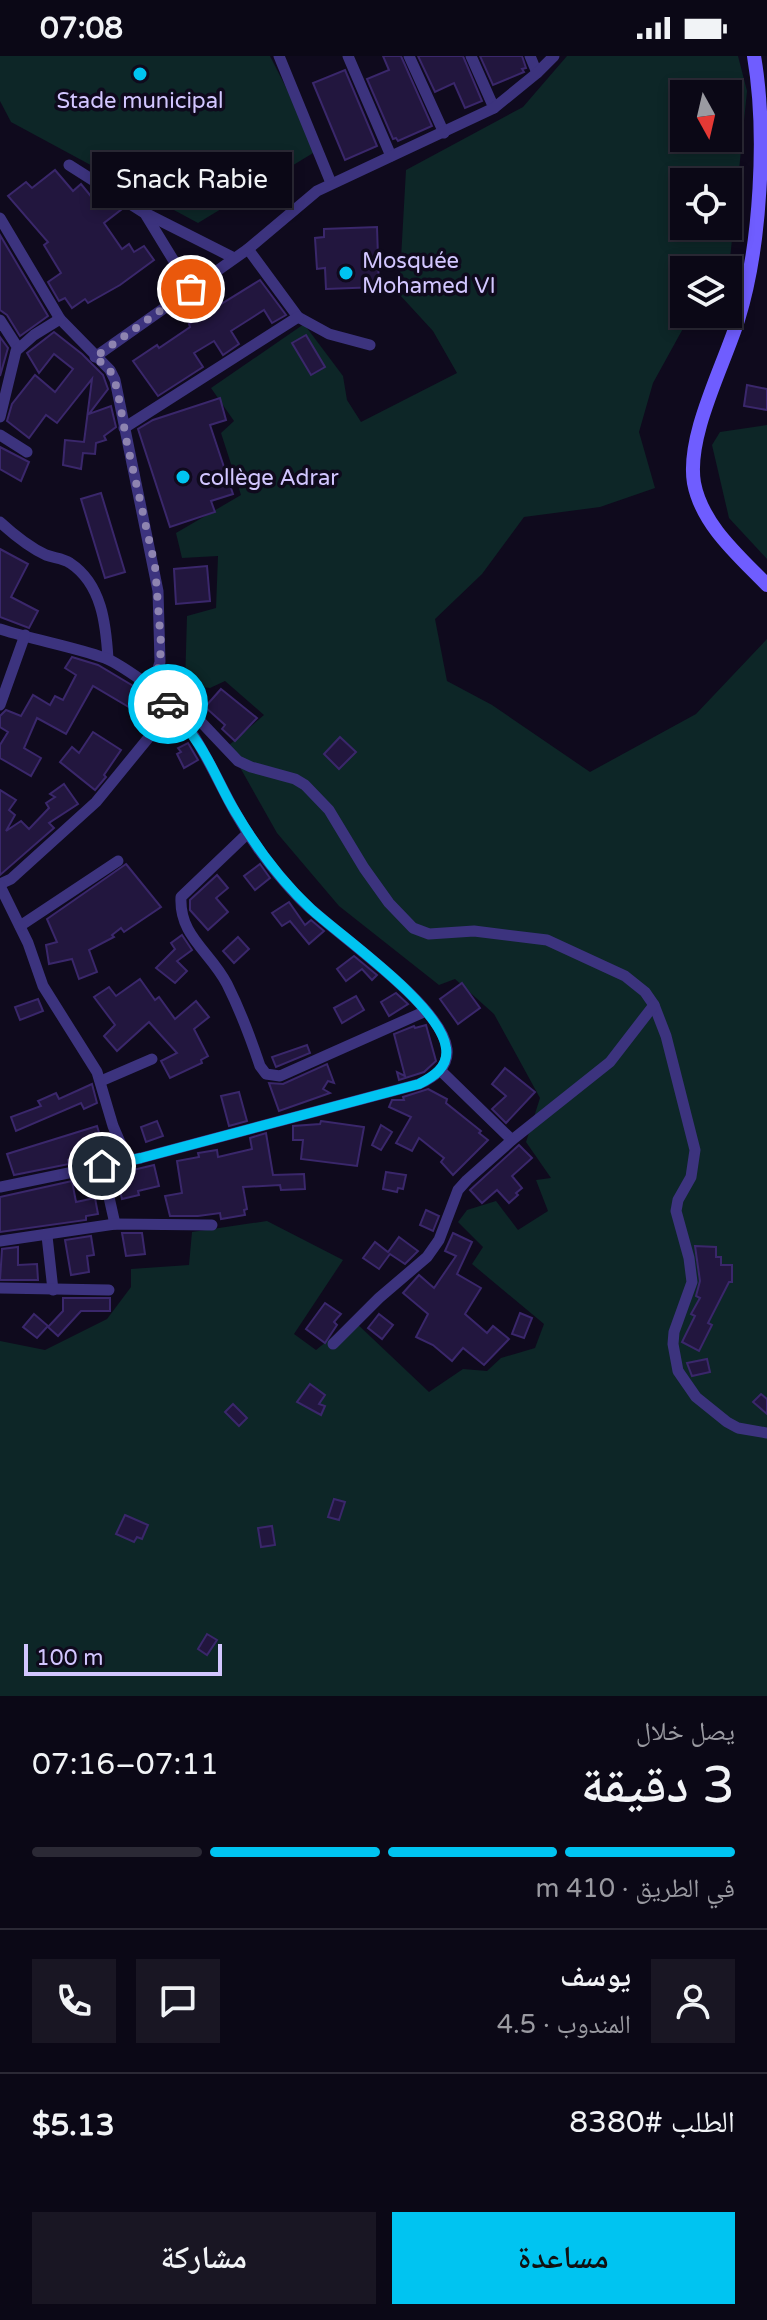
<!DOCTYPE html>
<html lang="ar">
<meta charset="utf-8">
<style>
:root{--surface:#0b0816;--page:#191623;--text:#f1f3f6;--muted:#9a9aa1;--line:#2b2935;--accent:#00c4f1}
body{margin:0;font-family:"Varela Round","Noto Naskh Arabic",sans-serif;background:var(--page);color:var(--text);direction:rtl;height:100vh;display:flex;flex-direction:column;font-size:30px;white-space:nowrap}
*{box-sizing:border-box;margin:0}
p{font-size:26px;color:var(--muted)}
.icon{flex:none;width:44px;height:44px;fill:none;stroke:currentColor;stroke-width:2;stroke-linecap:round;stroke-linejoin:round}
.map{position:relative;height:1640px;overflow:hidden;direction:ltr}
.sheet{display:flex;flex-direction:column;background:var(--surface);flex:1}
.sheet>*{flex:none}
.needle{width:52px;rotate:172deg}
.controls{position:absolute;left:670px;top:24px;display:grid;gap:16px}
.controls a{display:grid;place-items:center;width:72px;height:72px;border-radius:0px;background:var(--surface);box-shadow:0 4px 12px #0003,0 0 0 2px var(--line);font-size:40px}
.scale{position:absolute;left:24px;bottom:20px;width:198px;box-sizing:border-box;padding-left:8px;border:4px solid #d2c6ff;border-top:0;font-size:22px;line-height:28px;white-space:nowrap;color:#d2c6ff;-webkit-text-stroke:6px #0f0a1d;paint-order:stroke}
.pin{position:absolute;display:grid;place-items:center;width:68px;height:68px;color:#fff;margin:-34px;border:4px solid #fff;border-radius:50%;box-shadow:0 2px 8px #0007}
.courier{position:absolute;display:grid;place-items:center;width:80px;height:80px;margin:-40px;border:6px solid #00c4f1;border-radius:50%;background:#fff;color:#222;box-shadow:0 2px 10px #0007}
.bubble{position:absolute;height:56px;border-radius:0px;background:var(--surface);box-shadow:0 4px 12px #0003,0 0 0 2px var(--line);font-size:26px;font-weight:600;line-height:56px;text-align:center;direction:rtl}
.summary em{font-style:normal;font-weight:600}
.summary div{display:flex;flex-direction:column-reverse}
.summary{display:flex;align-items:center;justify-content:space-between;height:136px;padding:0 32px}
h1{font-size:52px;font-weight:600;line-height:60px}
.bar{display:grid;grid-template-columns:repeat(4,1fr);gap:12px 8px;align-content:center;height:96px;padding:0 32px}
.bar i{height:10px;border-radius:6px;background:var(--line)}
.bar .current{background:var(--accent)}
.bar p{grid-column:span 4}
.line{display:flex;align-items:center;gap:20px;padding:0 32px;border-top:2px solid var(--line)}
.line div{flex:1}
.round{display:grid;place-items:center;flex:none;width:84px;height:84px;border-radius:0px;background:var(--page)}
.cta{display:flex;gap:16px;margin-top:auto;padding:16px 32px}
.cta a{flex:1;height:92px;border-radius:0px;background:var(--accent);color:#111;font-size:32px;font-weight:600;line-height:92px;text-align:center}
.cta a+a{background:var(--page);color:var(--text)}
.status{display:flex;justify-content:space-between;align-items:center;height:56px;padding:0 40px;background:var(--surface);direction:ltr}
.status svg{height:22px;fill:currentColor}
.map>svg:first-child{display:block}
.green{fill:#0d2627;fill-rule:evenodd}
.building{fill:#22163e;stroke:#3a276b;stroke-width:2}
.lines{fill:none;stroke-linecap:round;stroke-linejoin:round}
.street{stroke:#3c337e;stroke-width:11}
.secondary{stroke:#6f5dff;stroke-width:14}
.done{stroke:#8e84b0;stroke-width:8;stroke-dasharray:0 14.4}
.route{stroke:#00c4f1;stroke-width:10}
.poi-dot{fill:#00c4f1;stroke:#0f0a1d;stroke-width:3}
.labels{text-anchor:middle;stroke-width:7;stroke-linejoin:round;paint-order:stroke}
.poi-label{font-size:22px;fill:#d2c6ff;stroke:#0f0a1d;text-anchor:start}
</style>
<div class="status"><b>07:08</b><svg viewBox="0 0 49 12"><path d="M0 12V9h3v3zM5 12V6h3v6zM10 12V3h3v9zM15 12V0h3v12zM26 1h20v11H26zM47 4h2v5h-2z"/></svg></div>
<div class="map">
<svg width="767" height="1640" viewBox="0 0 767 1640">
<rect width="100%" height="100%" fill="#0f0a1d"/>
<g class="green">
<path d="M0 0H270L318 94 198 167 11 66 0 45Z"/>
<path d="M567 0H738L747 35 730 203 722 214H684V258H691L653 327 639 376 655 432 600 451 524 461 482 518 435 563 447 625 492 649 590 716 696 658 767 583V1640H0V1285L45 1294 107 1263 131 1231V1213L189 1209 192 1176 267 1165 343 1204 294 1278 316 1294 353 1264 429 1336 463 1313 487 1315 501 1302 535 1292 544 1268 472 1208 483 1191 458 1166 467 1154 496 1145 518 1174 548 1155 536 1124 551 1122 526 1086 540 1042 494 958 455 923 439 929 339 850 277 777 228 690 264 659 225 625 210 632 185 629 187 560 216 552 218 500 182 502 176 477 241 439 221 377 234 365 211 332 304 268 343 320 347 344 361 366 457 317 433 275 399 238 406 114 523 51ZM684 38H728V82H684ZM684 126H728V170H684Z"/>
<path d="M767 369V503L729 462 712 389 720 376Z"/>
</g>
<g class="building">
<path d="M383 0H401L432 70 398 85 396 82 393 83 367 23 389 14Z"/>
<path d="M418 0H463L482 45 465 52 454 27 435 36Z"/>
<path d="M480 0H522L526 12 522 13 524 16 493 29Z"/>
<path d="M345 14 377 90 345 104 313 27Z"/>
<path d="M55 114 73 135 81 128 94 144 100 139 122 153 104 167 122 193 129 188 134 196 144 190 154 204 120 229 88 247 85 243 72 252 65 242 59 245 48 226 61 217 44 189 48 186 8 140 26 126 32 132Z"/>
<path d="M377 171 379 231 326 233 325 212 317 213 315 182 324 181V173Z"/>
<path d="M0 179 48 260 20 280 7 259 0 254Z"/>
<path d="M260 224 286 259 272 267 264 254 231 275 239 288 223 299 214 285 194 297 203 311 158 340 133 305 157 289 159 292 190 271 189 268Z"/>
<path d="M54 276 82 298 103 319 108 333 89 358 111 350 116 371 104 380 106 384 96 387 95 398 83 397 81 413 63 409 65 384 84 386 92 323 57 367 46 359 29 382 7 365 12 348 35 319 55 336 73 313 54 298 39 317 27 297Z"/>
<path d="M306 279 325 311 311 319 292 287Z"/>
<path d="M0 281 8 292 0 320Z"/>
<path d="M747 329 767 333V354L744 350Z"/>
<path d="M220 342 226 364 210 369 233 438 211 445 215 456 170 471 138 373 153 364Z"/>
<path d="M0 391 29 406 21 425 0 413Z"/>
<path d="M101 437 125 516 105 522 81 443Z"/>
<path d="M0 493 28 508 11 541 38 555 29 572 0 561Z"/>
<path d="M207 510 210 545 176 548 174 513Z"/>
<path d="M72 601 98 609 140 634 158 649 143 664 132 653 93 630 66 678 37 662 24 692 41 702 31 720 0 702V689L8 676 0 671V660L6 654 21 660 33 639 50 649 55 640 63 644 76 619 65 612Z"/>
<path d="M221 633 257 662 235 685 222 673 225 669 205 651Z"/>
<path d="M93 676 121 694 104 719 106 721 95 734 60 706 72 691 79 697Z"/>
<path d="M340 681 356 696 339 713 324 698Z"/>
<path d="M188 687 198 704 184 712 177 698 181 696 178 692Z"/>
<path d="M64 728 78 748 49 767 54 772 0 819V734L16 744 9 754 15 759 6 775 21 765 29 773 49 752 46 747 55 741 50 738Z"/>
<path d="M126 808 161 851 124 876 121 872 112 879 114 881 89 894 97 916 79 923 72 903 49 908 46 889 57 886 47 863Z"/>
<path d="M260 808 270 822 255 834 244 820Z"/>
<path d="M217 819 228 832 216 842 228 856 208 874 190 854V844Z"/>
<path d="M289 846 305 869 311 864 324 875 309 888 290 865 282 870 272 857Z"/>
<path d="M182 879 192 894 177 905 187 915 175 927 156 912 175 893 171 887Z"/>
<path d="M238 881 249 893 234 907 223 895Z"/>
<path d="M354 900 377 919 372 924 362 913 346 925 337 913Z"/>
<path d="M140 923 155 944 159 941 175 963 196 945 209 961 194 973 208 1000 201 1004 202 1007 170 1022 161 1005 177 997 149 966 117 995 104 980 115 969 94 941 109 931 116 940Z"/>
<path d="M462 927 480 952 458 968 440 943Z"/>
<path d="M396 937 408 948 389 960 381 946Z"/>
<path d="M356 940 364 954 342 967 334 952Z"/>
<path d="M38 943 43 955 20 964 15 951Z"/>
<path d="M426 969 436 1005 424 1016 399 1024 397 1016 405 1020 394 978 414 970 415 972Z"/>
<path d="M307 989 310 997 276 1011 272 1001Z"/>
<path d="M327 1008 334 1027 328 1025 323 1033 330 1037 279 1055 269 1027 283 1028Z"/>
<path d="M505 1012 535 1036 506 1067 492 1053 506 1040 492 1028Z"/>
<path d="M92 1028 97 1047 84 1053 81 1047 16 1075 11 1061 41 1050 38 1045 56 1037 59 1043Z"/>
<path d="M428 1033 447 1043 446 1047 481 1075 479 1077 488 1084 453 1119 441 1106 444 1102 419 1082 412 1095 396 1087 411 1061 389 1051 392 1044H404L403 1041Z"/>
<path d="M239 1036 247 1065 229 1070 221 1040Z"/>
<path d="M157 1065 163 1080 146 1086 141 1071Z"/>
<path d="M321 1065 364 1071 357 1110 301 1103 303 1084H293V1070L320 1068Z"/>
<path d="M381 1069 392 1076 381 1094 372 1089Z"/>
<path d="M97 1070 104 1092 68 1104 69 1108 14 1119 7 1098Z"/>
<path d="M266 1077 273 1119 304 1118 305 1133 281 1134 280 1129 243 1131 247 1153 244 1154 245 1159 221 1163 220 1157 198 1160H170L165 1140 182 1137 177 1105 199 1101 198 1097 217 1094 218 1101 252 1093 250 1082Z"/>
<path d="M519 1089 532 1102 512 1120 522 1132 516 1137 518 1139 509 1147 497 1134 482 1147 470 1134Z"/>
<path d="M154 1109 159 1130 138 1135 139 1139 122 1143 116 1118Z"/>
<path d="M386 1116 406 1119 403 1133 398 1132 397 1136 383 1133Z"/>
<path d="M72 1125 76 1146 95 1142 98 1158 86 1160V1164L0 1176V1141Z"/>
<path d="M426 1154 439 1160 433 1175 420 1169Z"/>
<path d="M122 1177H142L145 1198 126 1200Z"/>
<path d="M453 1177 472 1186 457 1218 481 1232 465 1258 487 1277 493 1270 509 1283 484 1309 463 1292 452 1305 433 1289 416 1281 428 1258 403 1237 419 1219 434 1232 456 1200 445 1195Z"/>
<path d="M91 1180 94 1199 87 1200 89 1216 71 1219 65 1184Z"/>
<path d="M399 1181 418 1195 405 1208 390 1198 379 1213 363 1202 375 1186 388 1196Z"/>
<path d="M695 1190 716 1191V1201H721V1209H732V1226H729L708 1267 712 1269 699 1295 682 1286 695 1260 691 1258 700 1242 696 1240 700 1225Z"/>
<path d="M18 1191V1209L37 1208 38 1224H0L2 1193Z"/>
<path d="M63 1242H110V1255H81L58 1280 48 1271 63 1255Z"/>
<path d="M325 1247 341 1258 334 1266 337 1269 325 1287 306 1273Z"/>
<path d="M520 1257 532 1262 524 1282 512 1278Z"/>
<path d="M34 1258 48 1270 37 1282 23 1271Z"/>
<path d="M379 1258 393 1269 382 1283 368 1272Z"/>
<path d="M707 1303 710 1316 692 1320 687 1307Z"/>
<path d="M310 1328 325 1339 319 1348 325 1350 321 1359 297 1346Z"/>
<path d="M761 1338 767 1343V1358L753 1346Z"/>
<path d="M233 1348 247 1362 239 1370 225 1356Z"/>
<path d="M334 1443 345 1446 339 1464 328 1461Z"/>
<path d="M125 1459 148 1469 142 1483 137 1481 134 1486 116 1478Z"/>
<path d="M272 1470 275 1489 261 1491 258 1472Z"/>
<path d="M207 1578 217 1584 207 1599 198 1593Z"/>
</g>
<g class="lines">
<g class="street">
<path d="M279 0 331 127"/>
<path d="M348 0 391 100"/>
<path d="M409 0 444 77"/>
<path d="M471 0 494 52"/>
<path d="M530 0 537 17"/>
<path d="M69 109 143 156 234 202"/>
<path d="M144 156 191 233"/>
<path d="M0 162 60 263 110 314 115 324 158 535 160 606 152 632"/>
<path d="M248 193 298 261 329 278 370 289"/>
<path d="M0 264 18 292"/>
<path d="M95 301 248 193 317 135 494 52 537 17 554 0"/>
<path d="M0 361 16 295 34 279 60 263"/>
<path d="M124 372 298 261"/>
<path d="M0 379 27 396"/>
<path d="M0 466C13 478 29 491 46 499 54 502 63 502 70 507 102 528 106 569 108 603"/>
<path d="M0 573C34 584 71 590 105 602 118 607 140 623 151 631 192 662 211 713 235 756 252 786 276 818 300 843 332 876 442 948 447 993 449 1011 433 1022 419 1028L141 1102 0 1131"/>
<path d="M164 643 184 648 238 705 251 711 295 723 305 729 329 754 364 812 389 847 413 872 429 878 474 875 547 884 625 920 645 936 654 949 666 980 695 1094 691 1121 678 1144 676 1155 689 1202 692 1226 674 1276 673 1288 678 1315 696 1341 727 1366 738 1372 767 1377"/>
<path d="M0 649 25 579"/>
<path d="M248 777 181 841C179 880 210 895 227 928 240 954 251 983 260 1010L266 1018 280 1020 426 955"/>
<path d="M0 828 11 823 96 746 172 653"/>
<path d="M0 830 28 887 43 930 97 1016 113 1070 128 1105"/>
<path d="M20 870 118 805"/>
<path d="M440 1014 512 1084"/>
<path d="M101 1025 152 1003"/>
<path d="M102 1110 115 1168"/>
<path d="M47 1180 53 1234"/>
<path d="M0 1185 115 1168 212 1169"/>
<path d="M0 1232 109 1234"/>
<path d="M333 1288 379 1242 427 1201 439 1184 458 1134 467 1124 512 1084 610 1006 654 949"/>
</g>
<path class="secondary" d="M754 0C767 76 761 190 738 264 724 309 686 380 694 427 702 469 739 500 767 529"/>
</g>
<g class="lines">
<path class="done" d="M168 648 152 632 160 606 161 588 155 510 127 387 117 332 110 314 95 301 191 233"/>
<path class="route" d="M102 1110 141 1102 419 1028C433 1021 449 1011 446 992 441 950 343 882 311 853 282 826 256 791 236 757 224 738 216 717 204 697 194 679 181 664 168 648"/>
</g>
<g class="poi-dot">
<circle cx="140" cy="18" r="8"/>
<circle cx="346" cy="217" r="8"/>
<circle cx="183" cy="421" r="8"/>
</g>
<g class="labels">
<g class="poi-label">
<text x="140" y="52" text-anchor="middle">Stade municipal</text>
<text x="362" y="212">Mosquée<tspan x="362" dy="25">Mohamed VI</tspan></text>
<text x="199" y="429">collège Adrar</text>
</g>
</g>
</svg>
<div class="controls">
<a><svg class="needle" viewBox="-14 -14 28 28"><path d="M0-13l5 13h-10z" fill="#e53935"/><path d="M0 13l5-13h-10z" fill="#9a9aa1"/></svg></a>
<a><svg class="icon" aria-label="locate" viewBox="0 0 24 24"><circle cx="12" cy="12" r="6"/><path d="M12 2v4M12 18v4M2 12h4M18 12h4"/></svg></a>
<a><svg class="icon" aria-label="layers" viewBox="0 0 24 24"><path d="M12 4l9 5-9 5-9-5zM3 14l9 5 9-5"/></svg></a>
</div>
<div class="scale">100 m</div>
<div class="pin" style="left:191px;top:233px;background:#ea580c"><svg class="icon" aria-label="bag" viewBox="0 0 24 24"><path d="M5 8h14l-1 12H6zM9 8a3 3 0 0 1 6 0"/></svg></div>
<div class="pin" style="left:102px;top:1110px;background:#1f2937"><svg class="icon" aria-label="home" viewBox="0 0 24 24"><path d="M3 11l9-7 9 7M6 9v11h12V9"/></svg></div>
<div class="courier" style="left:168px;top:648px"><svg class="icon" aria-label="car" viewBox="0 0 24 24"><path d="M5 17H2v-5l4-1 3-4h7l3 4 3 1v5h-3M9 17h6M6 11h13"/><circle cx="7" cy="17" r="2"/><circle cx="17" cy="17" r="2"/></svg></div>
<div class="bubble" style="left:92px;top:96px;width:200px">Snack Rabie</div>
</div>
<section class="sheet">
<div class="summary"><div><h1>3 دقيقة</h1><p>يصل خلال</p></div><em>07:11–07:16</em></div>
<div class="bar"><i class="current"></i><i class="current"></i><i class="current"></i><i></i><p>في الطريق · 410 m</p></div>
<div class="line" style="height:144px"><a class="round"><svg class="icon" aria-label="person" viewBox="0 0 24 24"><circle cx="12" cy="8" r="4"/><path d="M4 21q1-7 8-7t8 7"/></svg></a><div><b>يوسف</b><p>المندوب · 4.5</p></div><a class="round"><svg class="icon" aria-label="chat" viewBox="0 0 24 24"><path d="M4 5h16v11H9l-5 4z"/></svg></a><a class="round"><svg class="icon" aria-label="phone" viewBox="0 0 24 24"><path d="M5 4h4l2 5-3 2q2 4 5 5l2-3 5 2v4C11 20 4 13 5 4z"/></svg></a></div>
<div class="line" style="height:104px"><div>الطلب #8380</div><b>$5.13</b></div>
<div class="cta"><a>مساعدة</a><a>مشاركة</a></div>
</section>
